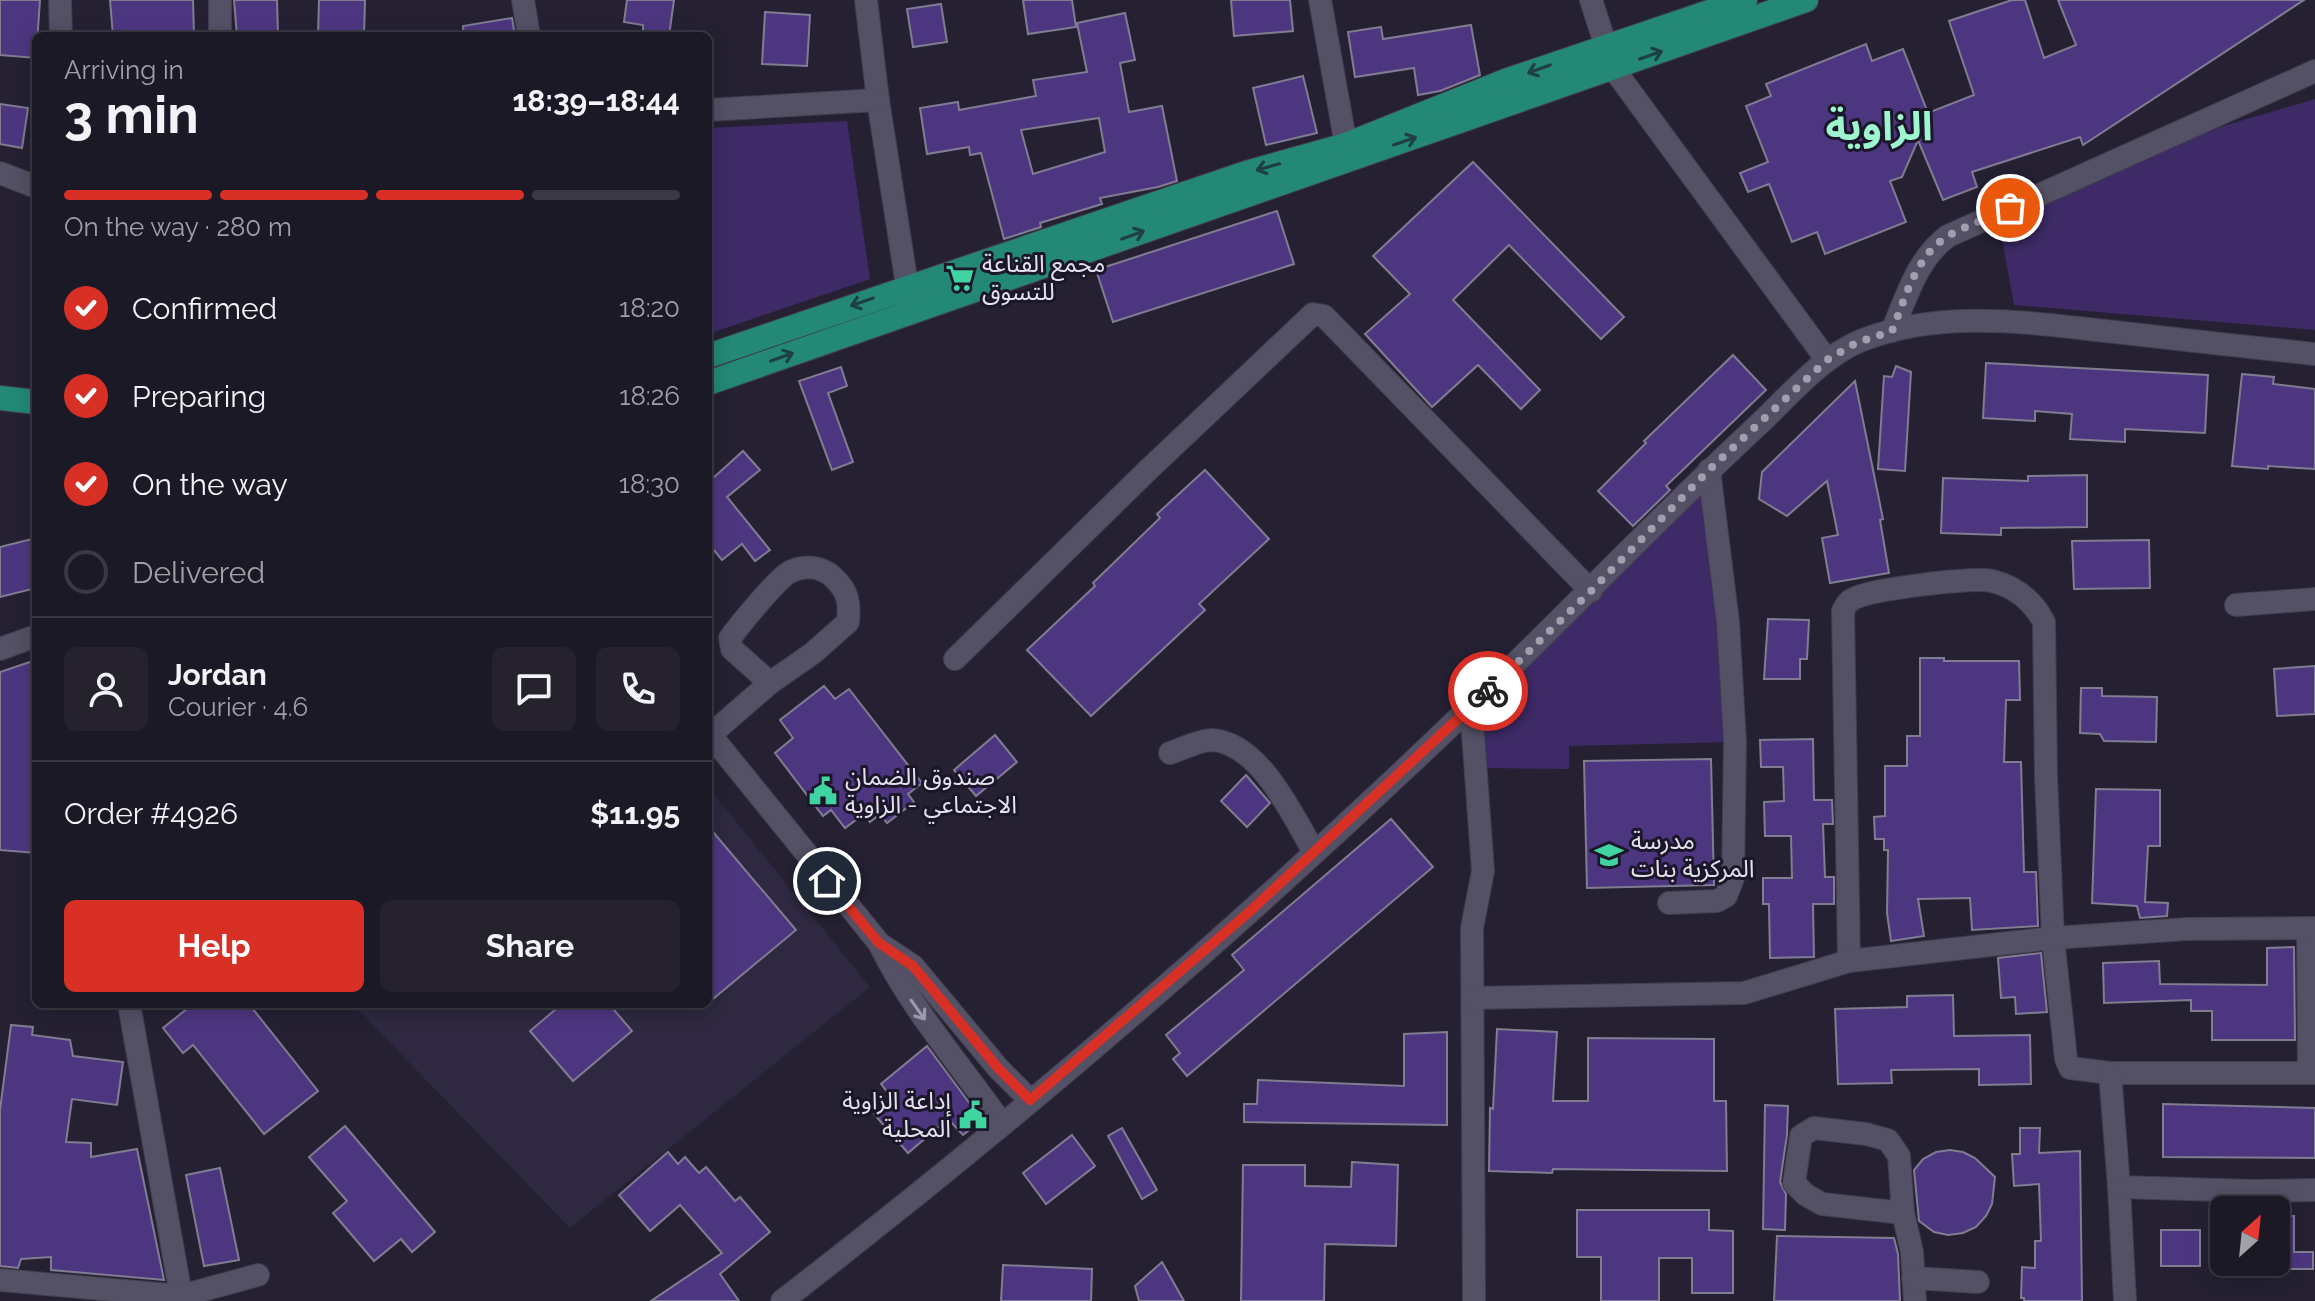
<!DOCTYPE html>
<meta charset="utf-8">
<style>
:root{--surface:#1c1926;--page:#25222e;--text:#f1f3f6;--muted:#a0a0a7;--line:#3a3843;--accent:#d93025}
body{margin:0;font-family:Raleway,"Noto Sans Arabic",sans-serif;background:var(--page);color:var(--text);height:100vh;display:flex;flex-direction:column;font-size:30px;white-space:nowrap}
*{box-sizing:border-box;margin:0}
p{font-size:26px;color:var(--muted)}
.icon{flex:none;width:44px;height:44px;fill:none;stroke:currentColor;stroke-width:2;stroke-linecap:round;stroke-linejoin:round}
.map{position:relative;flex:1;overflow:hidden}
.side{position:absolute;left:32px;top:32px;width:680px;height:976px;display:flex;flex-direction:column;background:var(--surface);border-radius:12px;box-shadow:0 4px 20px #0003,0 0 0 2px var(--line)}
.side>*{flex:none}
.needle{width:52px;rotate:27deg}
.tools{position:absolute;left:2210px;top:1196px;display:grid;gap:16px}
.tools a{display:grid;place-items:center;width:80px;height:80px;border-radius:12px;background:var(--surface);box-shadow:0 4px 20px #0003,0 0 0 2px var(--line);font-size:40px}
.pin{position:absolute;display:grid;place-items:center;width:68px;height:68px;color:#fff;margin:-34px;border:4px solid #fff;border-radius:50%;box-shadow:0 2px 8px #0007}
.courier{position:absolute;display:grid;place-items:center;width:80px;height:80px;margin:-40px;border:6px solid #d93025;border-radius:50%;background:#fff;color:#222;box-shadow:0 2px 10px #0007}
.head em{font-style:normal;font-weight:700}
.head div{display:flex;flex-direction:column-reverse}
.head{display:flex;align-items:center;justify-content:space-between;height:136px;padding:0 32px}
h1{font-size:52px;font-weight:700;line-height:60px}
.bar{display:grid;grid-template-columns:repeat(4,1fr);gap:12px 8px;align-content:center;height:96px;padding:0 32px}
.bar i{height:10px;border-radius:6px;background:var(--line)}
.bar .active{background:var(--accent)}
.bar p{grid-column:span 4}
.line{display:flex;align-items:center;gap:20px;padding:0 32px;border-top:2px solid var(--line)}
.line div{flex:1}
.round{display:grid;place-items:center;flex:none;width:84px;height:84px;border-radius:12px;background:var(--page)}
ol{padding:0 32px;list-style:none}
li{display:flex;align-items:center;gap:24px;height:88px}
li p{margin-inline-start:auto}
li .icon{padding:8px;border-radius:50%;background:var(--accent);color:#fff;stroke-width:4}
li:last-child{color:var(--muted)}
li i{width:44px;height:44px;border:4px solid var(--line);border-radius:50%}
.action{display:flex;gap:16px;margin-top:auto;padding:16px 32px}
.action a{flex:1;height:92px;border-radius:12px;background:var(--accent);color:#fff;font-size:32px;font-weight:700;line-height:92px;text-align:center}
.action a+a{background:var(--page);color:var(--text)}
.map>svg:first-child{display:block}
.built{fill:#2e2840}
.green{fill:#3d2a66}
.building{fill:#4d3680;stroke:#807c92;stroke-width:2;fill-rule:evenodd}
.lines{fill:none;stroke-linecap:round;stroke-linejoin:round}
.minor-casing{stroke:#413e4d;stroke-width:24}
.major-casing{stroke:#413e4d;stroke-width:26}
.minor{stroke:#545065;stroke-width:22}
.major{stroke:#238875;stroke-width:24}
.oneway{stroke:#1e3f44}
.oneway2{stroke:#9c98aa}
.done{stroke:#a19ead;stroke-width:8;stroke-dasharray:0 14.4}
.route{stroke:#d93025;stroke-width:10}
.labels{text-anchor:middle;stroke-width:6;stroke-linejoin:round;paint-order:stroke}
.poi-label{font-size:24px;fill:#e4e1ee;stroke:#1b1729;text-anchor:start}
.town-label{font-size:40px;font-weight:bold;fill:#9ef6d1;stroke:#1b1729}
</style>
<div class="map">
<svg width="2315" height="1301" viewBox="0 0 2315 1301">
<rect width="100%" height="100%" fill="#252133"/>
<path class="built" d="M708 787 870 987 570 1228 352 1004H708Z"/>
<g class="green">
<path d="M2315 99V330L2014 305 1998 217 2172 141Z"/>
<path d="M847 121 870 279 708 334V128Z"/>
<path d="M1708 471 1733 742 1569 746V769L1478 768 1474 707Z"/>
</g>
<g class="building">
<path d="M0 0H40L36 58 0 55Z"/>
<path d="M110 0H193L194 36H113Z"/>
<path d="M234 0H277L278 36H237Z"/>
<path d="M319 0H365L364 36H318Z"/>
<path d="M627 0H674L669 36H643V25L624 22Z"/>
<path d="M1023 0H1072L1076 27 1028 34Z"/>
<path d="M1231 0H1290L1293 31 1234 36Z"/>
<path d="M2012 0H2025L2044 58 2076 45 2058 0H2304L2083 145 2080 137 1972 172 1977 187 1943 200 1918 140 1902 177 1890 181 1906 222 1825 254 1817 232 1792 242 1769 184 1748 192 1740 173 1768 162 1746 106 1771 96 1766 84 1866 44 1872 61 1903 49 1928 113 1974 95 1949 21Z"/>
<path d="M941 4 947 42 913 47 907 9Z"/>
<path d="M765 12 810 15 807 66 762 64Z"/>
<path d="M1125 13 1135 60 1120 63 1129 112 1162 106 1177 181 1158 187 1100 198 1102 204 1040 223 1041 227 1004 239 981 153 970 155 969 147 927 154 920 108 958 102 959 110 1036 96 1033 80 1087 72 1077 23ZM1099 118 1105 152 1033 174 1021 130Z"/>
<path d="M512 18 515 36H464L463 26Z"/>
<path d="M1471 25 1480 75 1440 91 1418 95 1414 68 1355 77 1348 32 1381 27 1383 39Z"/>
<path d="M1303 76 1317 133 1266 145 1253 88Z"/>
<path d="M0 104 28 108 22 148 0 144Z"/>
<path d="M1473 162 1624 317 1601 339 1509 245 1453 300 1540 390 1521 409 1478 365 1432 407 1365 334 1410 294 1373 256Z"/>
<path d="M1277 211 1294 264 1113 322 1096 270Z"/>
<path d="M1733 355 1766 390 1666 486 1670 490 1633 526 1598 491 1646 443 1644 441Z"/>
<path d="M1986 363 2208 375 2205 433 2125 429V442L2070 439 2072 414 2035 411V421L1983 418Z"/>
<path d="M1896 366 1911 372 1905 471 1878 469 1884 376 1892 377Z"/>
<path d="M841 367 847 386 828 393 853 462 832 470 799 381Z"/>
<path d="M2242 374 2274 377 2273 384 2315 389V469L2268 466V469L2232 466Z"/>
<path d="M1855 381 1883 519 1880 520 1889 573 1830 583 1822 538 1838 535 1827 481 1787 516 1759 499 1762 472Z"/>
<path d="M743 451 760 470 727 497 770 550 755 561 742 544 722 560 708 543V474L712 479Z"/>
<path d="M1205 470 1269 539 1199 604 1205 610 1091 716 1027 650 1095 586 1093 583 1160 518 1157 514Z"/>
<path d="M2087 475V527L2001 528V535L1941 533 1943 478 2028 481V476Z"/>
<path d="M36 538V588L0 597V547Z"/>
<path d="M2149 540 2150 588 2074 589 2072 541Z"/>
<path d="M1768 619 1809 620 1807 659H1800V679H1764Z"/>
<path d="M1920 658H1944V661H2019L2020 700H2006L2004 762H2021L2024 872H2036L2038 926 1972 930 1970 898 1918 899 1924 936 1891 941 1887 913 1888 850H1884V839H1875L1874 817 1885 816V766H1907V736H1920Z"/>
<path d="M36 660V853L0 850V672Z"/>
<path d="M2315 666V714L2277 716 2274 669Z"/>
<path d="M824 686 835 699 849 689 922 783 908 794 914 802 887 823 880 814 870 822 864 814 845 828 831 810 823 816 775 753 793 738 780 720Z"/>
<path d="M2081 688H2102V696L2157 697 2156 742 2104 741 2100 734 2080 733Z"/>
<path d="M995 735 1017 762 976 796 954 770Z"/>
<path d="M1813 739 1814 800H1832L1833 824H1823L1825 877H1834V904H1813L1814 957 1770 958 1769 904H1763V878H1792L1791 836H1765L1764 802 1784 801 1783 767H1761L1760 740Z"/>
<path d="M1711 759 1714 885 1587 888 1584 761Z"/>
<path d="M1246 775 1270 803 1247 827 1221 801Z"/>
<path d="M2096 789 2160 790V846H2148L2145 902 2168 903 2167 916 2140 918 2137 906 2092 903Z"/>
<path d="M1391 819 1433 867 1187 1076 1173 1059 1180 1053 1166 1035 1244 970 1232 955Z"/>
<path d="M708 826 796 930 708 1003Z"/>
<path d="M2294 947 2295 1040H2212V1011H2191V1000L2104 1003 2103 963 2159 961 2160 984 2267 985V948Z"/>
<path d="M2041 953 2047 1012 2016 1014 2015 997 2001 998 1998 958Z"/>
<path d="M1953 995 1954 1036 2030 1035 2031 1084 1979 1085V1069L1891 1070 1892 1083 1838 1084 1835 1009 1907 1007V996Z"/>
<path d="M193 1004H249L318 1091 264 1134 193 1045 183 1053 163 1028Z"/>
<path d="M562 1004H609L632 1031 573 1081 530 1031Z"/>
<path d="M11 1025 33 1027 32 1035 70 1040 73 1056 123 1062 117 1105 72 1099 66 1142 91 1143V1157L137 1149 164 1280 51 1270V1257L21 1259 18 1268 0 1266V1110Z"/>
<path d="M1497 1029 1557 1032 1553 1101H1588V1038L1714 1039V1101H1726L1727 1171 1553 1169 1552 1173 1489 1171 1490 1108 1493 1109Z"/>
<path d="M1447 1032V1125L1244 1122V1104H1257L1258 1080 1404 1086V1034Z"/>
<path d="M927 1046 982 1120 963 1135 948 1119 908 1153 874 1114 892 1098 881 1084Z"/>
<path d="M2163 1104 2315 1108V1158L2163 1157Z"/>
<path d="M1765 1105 1788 1106 1787 1135 1780 1182 1786 1194 1785 1230 1763 1229Z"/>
<path d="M345 1126 435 1232 412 1252 401 1239 374 1261 333 1213 347 1201 309 1157Z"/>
<path d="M1122 1128 1157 1190 1142 1199 1108 1136Z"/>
<path d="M2020 1128H2040L2039 1153 2080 1151 2082 1301H2024V1298H2021L2022 1267 2035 1268V1241H2041L2039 1184 2014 1186 2012 1154H2020Z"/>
<path d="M1072 1135 1095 1166 1046 1204 1023 1173Z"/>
<path d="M1950 1150 1963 1152 1975 1158 1995 1177 1992 1204 1986 1216 1976 1227 1963 1233 1948 1235 1934 1232 1919 1221 1914 1170 1923 1159 1936 1152Z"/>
<path d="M668 1152 678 1164 685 1157 699 1173 706 1167 735 1201 740 1197 770 1232 720 1274 739 1301H651L722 1253 680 1205 650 1231 619 1195Z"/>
<path d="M1352 1162 1398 1165 1396 1246 1325 1244 1324 1301H1241L1243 1165H1305V1186L1351 1187Z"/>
<path d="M220 1168 239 1260 204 1266 186 1175Z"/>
<path d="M1577 1210H1709V1230L1733 1231V1293H1692V1258H1659V1301H1601V1257H1577Z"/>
<path d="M2276 1216H2294V1252H2313V1269H2276Z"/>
<rect x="2161" y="1230" width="39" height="36"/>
<path d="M1777 1236 1894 1238 1898 1254 1900 1301H1774Z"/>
<path d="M1162 1262 1184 1301H1139L1135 1286Z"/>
<path d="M1003 1265 1092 1269 1091 1301H1001Z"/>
</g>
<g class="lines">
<defs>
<g id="minor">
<path d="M60 0 61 36"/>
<path d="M523 0 529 36"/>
<path d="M866 0 878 100 910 304"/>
<path d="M1320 0 1346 145"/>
<path d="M1591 0 1613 68 1827 360"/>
<path d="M220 36V0"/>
<path d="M708 110 878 100"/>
<path d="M0 173 31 185"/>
<path d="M1892 331C1907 296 1917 259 1948 236L2315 71"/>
<path d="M2236 605 2315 599"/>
<path d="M0 649 36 636"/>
<path d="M955 659 1147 471 1313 314 1324 316 1328 320 1591 591"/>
<path d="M1471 706 1483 871 1472 928 1474 1301"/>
<path d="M708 732 879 943C911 1009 960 1064 1002 1124"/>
<path d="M710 735 770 683 813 653 848 622C850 603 848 591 834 578 822 566 803 564 788 573 775 582 741 623 730 638L732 649 770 683"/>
<path d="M1170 753C1182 749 1200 740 1212 740 1260 743 1293 816 1314 852"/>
<path d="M1669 903 1717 901 1726 896 1733 878 1735 742 1728 622 1709 470"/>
<path d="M2308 928 2309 1073"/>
<path d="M880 944 913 966 998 1068 1030 1100"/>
<path d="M1849 961 1843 611C1846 605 1848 601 1855 598 1874 589 1971 577 1992 581 2016 587 2033 601 2044 622L2046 777 2053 938 2066 1059 2070 1068 2110 1073H2315"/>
<path d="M1473 998 1744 993 1849 961 2053 938 2187 929 2315 928"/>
<path d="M129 1004 182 1301"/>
<path d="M2110 1073 2119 1187 2125 1301"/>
<path d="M2119 1187 2253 1191 2315 1190"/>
<path d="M1903 1213 1822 1204 1806 1195 1794 1183 1801 1136 1814 1128 1866 1134 1888 1140 1899 1156 1903 1213 1912 1252 1915 1301"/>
<path d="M1913 1278 1978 1282"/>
<path d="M0 1280 181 1296 258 1275"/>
<path d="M782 1301C1022 1116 1252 917 1470 707 1567 615 1659 517 1757 426 1788 397 1820 358 1860 341 1942 308 2030 323 2115 332 2182 340 2248 347 2315 354"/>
</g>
<g id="major">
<path d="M708 356 1246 173 1346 145 1508 80 1745 0"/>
<path d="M708 383 1806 0"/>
<path d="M0 398 36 402"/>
</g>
</defs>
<use href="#minor" class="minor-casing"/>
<use href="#major" class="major-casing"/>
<use href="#minor" class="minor"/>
<use href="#major" class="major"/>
</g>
<defs><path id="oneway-shaft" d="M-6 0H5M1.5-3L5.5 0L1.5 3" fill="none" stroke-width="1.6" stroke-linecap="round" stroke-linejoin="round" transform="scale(2)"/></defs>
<g class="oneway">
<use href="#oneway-shaft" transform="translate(1651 55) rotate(-19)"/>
<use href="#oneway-shaft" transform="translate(1539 69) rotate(160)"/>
<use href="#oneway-shaft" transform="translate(1405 141) rotate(-19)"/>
<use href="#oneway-shaft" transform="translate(1268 167) rotate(164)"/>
<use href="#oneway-shaft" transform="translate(1133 235) rotate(-20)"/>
<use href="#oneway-shaft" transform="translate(862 302) rotate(161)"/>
<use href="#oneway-shaft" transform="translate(782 357) rotate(-20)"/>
</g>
<use class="oneway2" href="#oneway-shaft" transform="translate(918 1010) rotate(55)"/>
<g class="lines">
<path class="done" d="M1488 691 1591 591 1709 470 1827 360 1856 343 1892 331C1905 299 1916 255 1948 236 1967 225 1990 218 2010 208"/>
<path class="route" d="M827 881 879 943 913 966 998 1068 1030 1100 1248 913 1488 691"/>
</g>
<defs>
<symbol id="supermarket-bare" viewBox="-9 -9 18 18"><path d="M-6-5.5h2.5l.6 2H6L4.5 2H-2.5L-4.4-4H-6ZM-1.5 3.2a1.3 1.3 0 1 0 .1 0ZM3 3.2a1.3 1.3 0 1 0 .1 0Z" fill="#40d4a2" stroke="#1b1729" stroke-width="2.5" paint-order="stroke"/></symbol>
<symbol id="civic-bare" viewBox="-9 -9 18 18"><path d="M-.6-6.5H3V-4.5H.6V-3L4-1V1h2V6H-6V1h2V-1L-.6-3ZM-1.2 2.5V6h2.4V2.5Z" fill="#40d4a2" stroke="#1b1729" stroke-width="2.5" paint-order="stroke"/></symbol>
<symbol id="school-bare" viewBox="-9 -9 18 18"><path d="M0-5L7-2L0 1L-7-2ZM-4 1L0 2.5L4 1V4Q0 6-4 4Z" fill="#40d4a2" stroke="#1b1729" stroke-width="2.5" paint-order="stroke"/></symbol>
</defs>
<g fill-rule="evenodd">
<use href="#supermarket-bare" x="940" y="258" width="40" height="40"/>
<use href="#civic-bare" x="803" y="771" width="40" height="40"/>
<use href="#school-bare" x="1589" y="835" width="40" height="40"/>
<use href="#civic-bare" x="953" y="1095" width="40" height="40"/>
</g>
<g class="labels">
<g class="poi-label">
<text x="982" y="272">مجمع القناعة<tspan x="982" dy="28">للتسوق</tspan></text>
<text x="845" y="785">صندوق الضمان<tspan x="845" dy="28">الاجتماعي - الزاوية</tspan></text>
<text x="1631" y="849">مدرسة<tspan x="1631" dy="28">المركزية بنات</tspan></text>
<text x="951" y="1109" text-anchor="end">إداعة الزاوية<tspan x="951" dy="28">المحلية</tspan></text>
</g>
<g class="town-label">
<text x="1879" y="140">الزاوية</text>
</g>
</g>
</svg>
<div class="tools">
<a><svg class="needle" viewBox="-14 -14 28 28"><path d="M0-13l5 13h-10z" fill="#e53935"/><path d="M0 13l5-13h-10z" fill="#a0a0a7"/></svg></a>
</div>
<div class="pin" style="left:2010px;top:208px;background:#ea580c"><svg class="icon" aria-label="bag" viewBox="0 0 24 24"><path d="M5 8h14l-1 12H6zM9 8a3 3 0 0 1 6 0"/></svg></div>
<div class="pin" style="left:827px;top:881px;background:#1f2937"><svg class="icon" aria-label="home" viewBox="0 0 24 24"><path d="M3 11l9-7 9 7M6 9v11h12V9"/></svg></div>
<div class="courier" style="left:1488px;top:691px"><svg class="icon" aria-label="bike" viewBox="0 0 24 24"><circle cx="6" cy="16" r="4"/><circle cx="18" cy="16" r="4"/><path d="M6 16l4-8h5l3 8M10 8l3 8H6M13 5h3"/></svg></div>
<section class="side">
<div class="head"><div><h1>3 min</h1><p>Arriving in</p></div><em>18:39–18:44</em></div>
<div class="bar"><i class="active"></i><i class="active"></i><i class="active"></i><i></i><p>On the way · 280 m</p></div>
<ol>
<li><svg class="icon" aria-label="check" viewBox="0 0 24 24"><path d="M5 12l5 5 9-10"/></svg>Confirmed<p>18:20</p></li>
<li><svg class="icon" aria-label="check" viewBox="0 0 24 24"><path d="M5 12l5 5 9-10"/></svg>Preparing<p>18:26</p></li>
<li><svg class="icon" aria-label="check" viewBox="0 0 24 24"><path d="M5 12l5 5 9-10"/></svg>On the way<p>18:30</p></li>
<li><i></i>Delivered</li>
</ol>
<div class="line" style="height:144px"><a class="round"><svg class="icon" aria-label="person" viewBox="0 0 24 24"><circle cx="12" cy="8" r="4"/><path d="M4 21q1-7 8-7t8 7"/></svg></a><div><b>Jordan</b><p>Courier · 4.6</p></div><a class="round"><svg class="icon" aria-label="chat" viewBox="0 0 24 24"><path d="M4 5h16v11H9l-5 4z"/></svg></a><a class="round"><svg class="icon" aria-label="phone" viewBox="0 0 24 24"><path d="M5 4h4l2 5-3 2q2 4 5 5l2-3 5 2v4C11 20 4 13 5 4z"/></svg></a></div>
<div class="line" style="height:104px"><div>Order #4926</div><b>$11.95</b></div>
<div class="action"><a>Help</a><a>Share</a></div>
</section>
</div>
